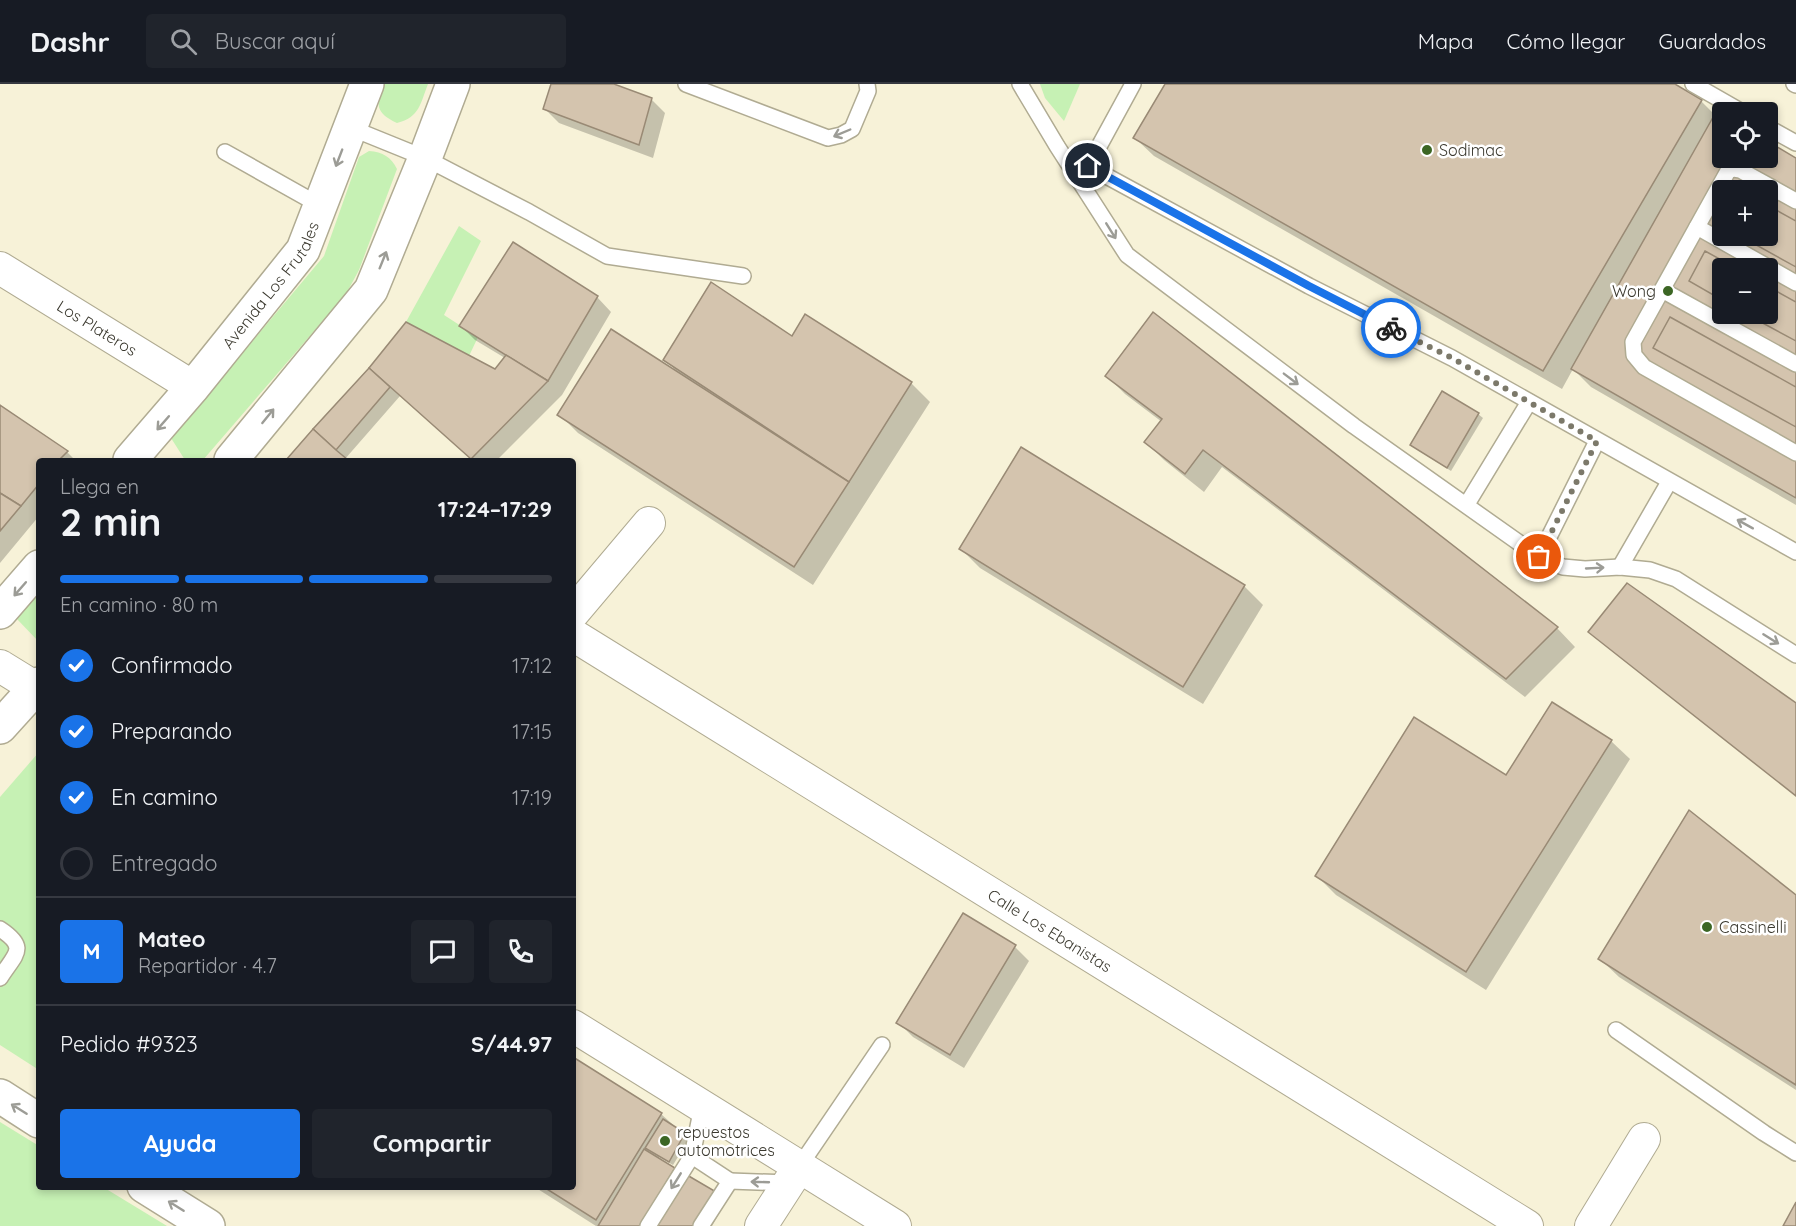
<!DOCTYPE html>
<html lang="es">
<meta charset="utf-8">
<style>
:root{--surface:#171b24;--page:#20242c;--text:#f1f3f6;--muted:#9ea1a6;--line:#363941;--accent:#1a73e8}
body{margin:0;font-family:Quicksand,sans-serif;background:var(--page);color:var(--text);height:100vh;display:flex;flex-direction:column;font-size:22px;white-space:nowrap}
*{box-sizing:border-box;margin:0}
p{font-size:20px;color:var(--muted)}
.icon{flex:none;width:33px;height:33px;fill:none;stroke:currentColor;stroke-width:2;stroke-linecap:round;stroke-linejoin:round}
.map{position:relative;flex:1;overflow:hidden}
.details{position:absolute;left:36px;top:374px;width:540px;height:732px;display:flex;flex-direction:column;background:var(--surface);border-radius:6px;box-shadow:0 3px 9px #0003}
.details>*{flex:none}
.controls{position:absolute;left:1712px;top:18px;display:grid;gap:12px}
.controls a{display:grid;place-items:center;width:66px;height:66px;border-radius:6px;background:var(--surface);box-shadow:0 3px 9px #0003;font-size:30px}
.pin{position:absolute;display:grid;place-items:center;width:51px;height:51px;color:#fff;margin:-26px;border:3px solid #fff;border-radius:50%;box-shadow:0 2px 6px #0007}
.courier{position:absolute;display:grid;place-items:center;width:60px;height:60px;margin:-30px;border:4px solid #1a73e8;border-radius:50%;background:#fff;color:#222;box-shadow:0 2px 8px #0007}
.summary em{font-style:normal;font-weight:800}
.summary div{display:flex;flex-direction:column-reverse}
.summary{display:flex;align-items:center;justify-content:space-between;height:102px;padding:0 24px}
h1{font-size:39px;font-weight:800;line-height:45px}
.bar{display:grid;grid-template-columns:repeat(4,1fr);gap:9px 6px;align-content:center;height:72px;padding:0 24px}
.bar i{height:8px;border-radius:4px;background:var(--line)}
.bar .current{background:var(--accent)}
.bar p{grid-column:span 4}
.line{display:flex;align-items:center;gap:15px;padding:0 24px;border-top:2px solid var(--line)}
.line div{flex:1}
.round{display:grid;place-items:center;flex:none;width:63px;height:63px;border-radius:6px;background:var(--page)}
ol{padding:0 24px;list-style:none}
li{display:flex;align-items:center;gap:18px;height:66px}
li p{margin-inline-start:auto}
li .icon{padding:6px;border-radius:50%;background:var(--accent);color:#fff;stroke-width:4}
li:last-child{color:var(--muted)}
li i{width:33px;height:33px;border:3px solid var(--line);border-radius:50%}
.button{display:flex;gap:12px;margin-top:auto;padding:12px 24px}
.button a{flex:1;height:69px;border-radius:6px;background:var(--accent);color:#fff;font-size:24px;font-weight:800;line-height:69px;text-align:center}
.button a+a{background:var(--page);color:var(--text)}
header{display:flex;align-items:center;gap:36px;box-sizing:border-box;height:84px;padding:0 30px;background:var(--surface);border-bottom:2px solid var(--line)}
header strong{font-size:28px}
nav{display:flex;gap:33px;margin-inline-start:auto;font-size:21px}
.search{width:420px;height:54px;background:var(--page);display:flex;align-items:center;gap:15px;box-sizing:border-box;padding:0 21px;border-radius:6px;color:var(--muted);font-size:22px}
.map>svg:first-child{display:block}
.green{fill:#c6f1b4}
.shadow{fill:#0003;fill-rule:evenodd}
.building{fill:#d4c4ae;stroke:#998a75;stroke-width:1.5;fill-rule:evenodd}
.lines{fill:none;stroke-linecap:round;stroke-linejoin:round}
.service-casing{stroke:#b0ab92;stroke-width:18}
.minor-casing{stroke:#b0ab92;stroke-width:34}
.secondary-casing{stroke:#b0ab92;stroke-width:36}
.service{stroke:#fff;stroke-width:15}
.minor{stroke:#fff;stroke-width:32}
.secondary{stroke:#fff;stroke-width:33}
.oneway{stroke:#9c9c96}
.done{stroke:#7c796a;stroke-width:6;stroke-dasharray:0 10.8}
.route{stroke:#1a73e8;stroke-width:8}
.poi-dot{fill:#3c6624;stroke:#fff;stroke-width:2}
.labels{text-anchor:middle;stroke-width:5;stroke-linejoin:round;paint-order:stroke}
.poi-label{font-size:16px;fill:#3a382e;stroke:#fff;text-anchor:start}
.street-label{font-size:16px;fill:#3a382e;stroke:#fff}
</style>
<header>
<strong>Dashr</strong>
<div class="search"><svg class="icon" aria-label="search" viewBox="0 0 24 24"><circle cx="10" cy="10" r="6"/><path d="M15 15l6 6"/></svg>Buscar aquí</div>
<nav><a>Mapa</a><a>Cómo llegar</a><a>Guardados</a></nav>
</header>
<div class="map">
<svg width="1796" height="1142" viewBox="0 0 1796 1142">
<rect width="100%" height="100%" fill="#f7f2d8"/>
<g class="green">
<path d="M384 0H428C420 20 420 33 397 39 376 29 375 21 384 0Z"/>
<path d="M1040 0H1080L1064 37 1045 14Z"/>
<path d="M369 67C383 68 391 73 397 85L359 186 346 210 203 376H185L171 354 324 172 359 73Z"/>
<path d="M459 142 481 157 444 231 478 253 469 272 406 238Z"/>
<path d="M39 507V558L16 534Z"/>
<path d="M39 668V986L0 961V713Z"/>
<path d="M0 1038 39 1062V1102L103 1103 167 1142H0Z"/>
</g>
<g class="shadow">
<path d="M553 0H610L651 15 665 29 653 74 559 39 545 25Z"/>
<path d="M1167 0H1672L1701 17 1716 32 1722 33V74H1767V59L1796 76V421L1591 303 1573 285 1562 305 1154 72 1135 54ZM1722 106H1767V152H1722ZM1722 184H1767V230H1722Z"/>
<path d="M597 213 611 228 562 311 497 376H473L400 312 345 375 346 376H288L407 240 496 287 505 274 475 256 461 242Z"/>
<path d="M792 254 911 299 930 318 813 501 578 349 559 330 677 288 665 275Z"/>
<path d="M1106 291 1557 544 1575 563 1525 613 1222 383 1204 408 1164 376 1146 358 1162 338 1125 310Z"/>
<path d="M0 323 67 368 75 376H39V432L0 479Z"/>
<path d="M1478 330 1483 334 1451 387 1411 361Z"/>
<path d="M1021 365 1244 502 1263 521 1203 620 980 484 961 465Z"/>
<path d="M1611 657 1630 675 1486 906 1336 811 1317 792Z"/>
<path d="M1796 813V1006L1619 893 1600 875Z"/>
<path d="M1015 863 1029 877 964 984 913 953 898 938Z"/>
<path d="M573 975 661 1030 689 1055 673 1081 659 1073 658 1075 674 1085 685 1096 722 1114 726 1118 712 1142H596L533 1102H573Z"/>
</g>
<g class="building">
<path d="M551 0H614L652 14 639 61 543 25Z"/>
<path d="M1165 0H1675L1702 16 1543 287 1133 54Z"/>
<path d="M1716 28 1722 32V74H1767V57L1796 74V414L1571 285ZM1722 106H1767V152H1722ZM1722 184H1767V230H1722Z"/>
<path d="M1767 121 1796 137V183L1740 152H1767Z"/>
<path d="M513 158 598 212 548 297 459 242Z"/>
<path d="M1705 167 1736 184H1722V216L1689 197Z"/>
<path d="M711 198 792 252 805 230 912 298 849 398 663 276Z"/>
<path d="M1767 202 1796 218V257L1746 230H1767Z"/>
<path d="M1153 228 1558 543 1506 595 1203 366 1185 390 1144 358 1162 335 1105 292Z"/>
<path d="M1670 233 1796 303V343L1653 264Z"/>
<path d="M406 238 495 285 506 271 548 297 471 375 369 284Z"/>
<path d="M611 245 849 398 794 483 557 331Z"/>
<path d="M369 284 390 303 336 366 313 345Z"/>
<path d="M1442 307 1479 329 1447 384 1410 361Z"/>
<path d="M0 321 68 367 59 376H39V400L21 422 0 409Z"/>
<path d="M313 345 336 366 348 376H286Z"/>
<path d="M1021 363 1245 501 1183 603 959 465Z"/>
<path d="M0 409 21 422 0 447Z"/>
<path d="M1627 499 1796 619V712L1588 548Z"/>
<path d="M1552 618 1612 656 1466 888 1315 792 1414 633 1506 691Z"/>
<path d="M1689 726 1796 811V1001L1598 875Z"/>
<path d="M963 829 1016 861 950 971 896 939Z"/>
<path d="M573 973 662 1029 596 1136 542 1102H573Z"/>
<path d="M663 1035 685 1049 669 1078 645 1064Z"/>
<path d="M644 1065 675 1084 640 1142H598Z"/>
<path d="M687 1091 723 1112 705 1142H657Z"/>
<path d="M1796 1118V1142H1783Z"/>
</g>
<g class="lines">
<defs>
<g id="service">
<path d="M686 0 828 54 841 51 852 45 868 7 867 0"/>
<path d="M1020 0 1057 62 1127 171 1354 342 1539 473 1563 483 1585 485 1620 483 1650 486 1676 495 1796 571"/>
<path d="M1693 0 1742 28"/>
<path d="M1794 0 1796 1"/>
<path d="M1767 43 1796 59"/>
<path d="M351 44 425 74 529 128 607 172 743 192"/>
<path d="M225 68 321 122"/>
<path d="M1088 82 1309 202 1452 274 1796 468"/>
<path d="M1084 90 1133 0"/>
<path d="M1796 117 1740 86 1734 85 1728 87 1633 258 1634 271 1644 283 1796 369"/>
<path d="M1697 143 1796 199"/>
<path d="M1662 206 1796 280"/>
<path d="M1467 420 1529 318"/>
<path d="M1539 473 1597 357"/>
<path d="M1620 483 1669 398"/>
<path d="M0 845C29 864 15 870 0 894"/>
<path d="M1616 946 1764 1049 1796 1069"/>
<path d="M692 1072 730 1097 701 1142"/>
<path d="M799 1083 882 961"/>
<path d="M730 1097 789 1099"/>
<path d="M648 1142 692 1072 702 1023"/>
</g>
<g id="minor">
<path id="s1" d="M0 184 193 303"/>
<path d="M573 529 649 439"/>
<path id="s2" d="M573 551 1527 1142"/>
<path d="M0 582 39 606"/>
<path d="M573 942 895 1142"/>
<path d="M761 1142 799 1083"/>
<path d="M1591 1142 1644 1055"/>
</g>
<g id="secondary">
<path id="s3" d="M130 376 193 303 303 166 367 0"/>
<path d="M231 376 371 206 425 74 453 0"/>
<path d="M0 528 39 483"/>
<path d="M0 643 39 600"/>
<path d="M0 1012 39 1037"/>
<path d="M144 1102 208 1142"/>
</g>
</defs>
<use href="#service" class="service-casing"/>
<use href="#minor" class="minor-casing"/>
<use href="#secondary" class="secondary-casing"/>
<use href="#service" class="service"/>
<use href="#minor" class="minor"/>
<use href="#secondary" class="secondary"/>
</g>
<defs><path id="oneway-shaft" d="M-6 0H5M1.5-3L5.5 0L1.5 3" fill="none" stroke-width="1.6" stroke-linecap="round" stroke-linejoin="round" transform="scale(1.5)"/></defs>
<g class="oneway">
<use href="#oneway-shaft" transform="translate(842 49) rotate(157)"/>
<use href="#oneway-shaft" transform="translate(339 74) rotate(111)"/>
<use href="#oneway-shaft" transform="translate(1111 147) rotate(58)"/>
<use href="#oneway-shaft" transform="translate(383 176) rotate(-68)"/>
<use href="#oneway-shaft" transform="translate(1291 295) rotate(37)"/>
<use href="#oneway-shaft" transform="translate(268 332) rotate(-51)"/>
<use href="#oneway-shaft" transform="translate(163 339) rotate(131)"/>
<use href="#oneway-shaft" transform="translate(1745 440) rotate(-151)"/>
<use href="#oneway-shaft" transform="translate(1595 484) rotate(-3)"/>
<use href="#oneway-shaft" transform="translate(20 505) rotate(131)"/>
<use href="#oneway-shaft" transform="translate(1771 555) rotate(32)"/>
<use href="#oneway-shaft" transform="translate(19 1025) rotate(-148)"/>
<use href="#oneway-shaft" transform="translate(676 1097) rotate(122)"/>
<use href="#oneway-shaft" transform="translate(760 1098) rotate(-178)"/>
<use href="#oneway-shaft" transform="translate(176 1122) rotate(-148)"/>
</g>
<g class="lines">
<path class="done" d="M1391 244 1452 274 1597 357 1539 473"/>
<path class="route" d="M1088 82 1309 202 1391 244"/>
</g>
<g class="poi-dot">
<circle cx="1427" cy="66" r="6"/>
<circle cx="1668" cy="207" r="6"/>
<circle cx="1707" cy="843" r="6"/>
<circle cx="665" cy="1057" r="6"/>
</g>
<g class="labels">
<g class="poi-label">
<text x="1439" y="72">Sodimac</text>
<text x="1656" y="213" text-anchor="end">Wong</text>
<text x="1719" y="849">Cassinelli</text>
<text x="677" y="1054">repuestos<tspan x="677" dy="18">automotrices</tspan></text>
</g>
<g class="street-label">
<text dy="6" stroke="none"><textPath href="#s3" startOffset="225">Avenida Los Frutales</textPath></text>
<text dy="6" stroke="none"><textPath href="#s1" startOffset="114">Los Plateros</textPath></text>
<text dy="6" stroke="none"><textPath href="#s2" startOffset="561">Calle Los Ebanistas</textPath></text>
</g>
</g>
</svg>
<div class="controls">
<a><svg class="icon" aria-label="locate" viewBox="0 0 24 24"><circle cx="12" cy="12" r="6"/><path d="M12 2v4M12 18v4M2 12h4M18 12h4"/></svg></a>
<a>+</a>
<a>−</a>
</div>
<div class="pin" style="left:1539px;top:473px;background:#ea580c"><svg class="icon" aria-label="bag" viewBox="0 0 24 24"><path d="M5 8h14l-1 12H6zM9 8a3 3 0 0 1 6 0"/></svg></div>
<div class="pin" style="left:1088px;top:82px;background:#1f2937"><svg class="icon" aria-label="home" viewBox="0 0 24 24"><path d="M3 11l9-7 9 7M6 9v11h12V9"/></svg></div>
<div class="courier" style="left:1391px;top:244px"><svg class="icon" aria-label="bike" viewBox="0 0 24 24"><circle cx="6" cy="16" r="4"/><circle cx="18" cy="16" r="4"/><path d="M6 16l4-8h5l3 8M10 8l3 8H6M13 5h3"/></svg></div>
<section class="details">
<div class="summary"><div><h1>2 min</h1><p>Llega en</p></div><em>17:24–17:29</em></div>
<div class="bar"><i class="current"></i><i class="current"></i><i class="current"></i><i></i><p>En camino · 80 m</p></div>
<ol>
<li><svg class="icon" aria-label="check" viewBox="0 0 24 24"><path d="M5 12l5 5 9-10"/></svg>Confirmado<p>17:12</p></li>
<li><svg class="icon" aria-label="check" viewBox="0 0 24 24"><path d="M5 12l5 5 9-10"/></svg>Preparando<p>17:15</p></li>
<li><svg class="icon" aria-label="check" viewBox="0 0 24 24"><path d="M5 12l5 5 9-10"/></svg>En camino<p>17:19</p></li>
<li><i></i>Entregado</li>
</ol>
<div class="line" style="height:108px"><b class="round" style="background:var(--accent);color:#fff">M</b><div><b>Mateo</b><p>Repartidor · 4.7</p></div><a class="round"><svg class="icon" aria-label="chat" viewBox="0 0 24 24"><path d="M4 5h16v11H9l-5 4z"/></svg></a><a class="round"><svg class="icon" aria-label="phone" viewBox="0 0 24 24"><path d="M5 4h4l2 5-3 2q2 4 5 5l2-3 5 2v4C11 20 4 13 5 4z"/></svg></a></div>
<div class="line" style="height:78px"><div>Pedido #9323</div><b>S/44.97</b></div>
<div class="button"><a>Ayuda</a><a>Compartir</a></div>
</section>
</div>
